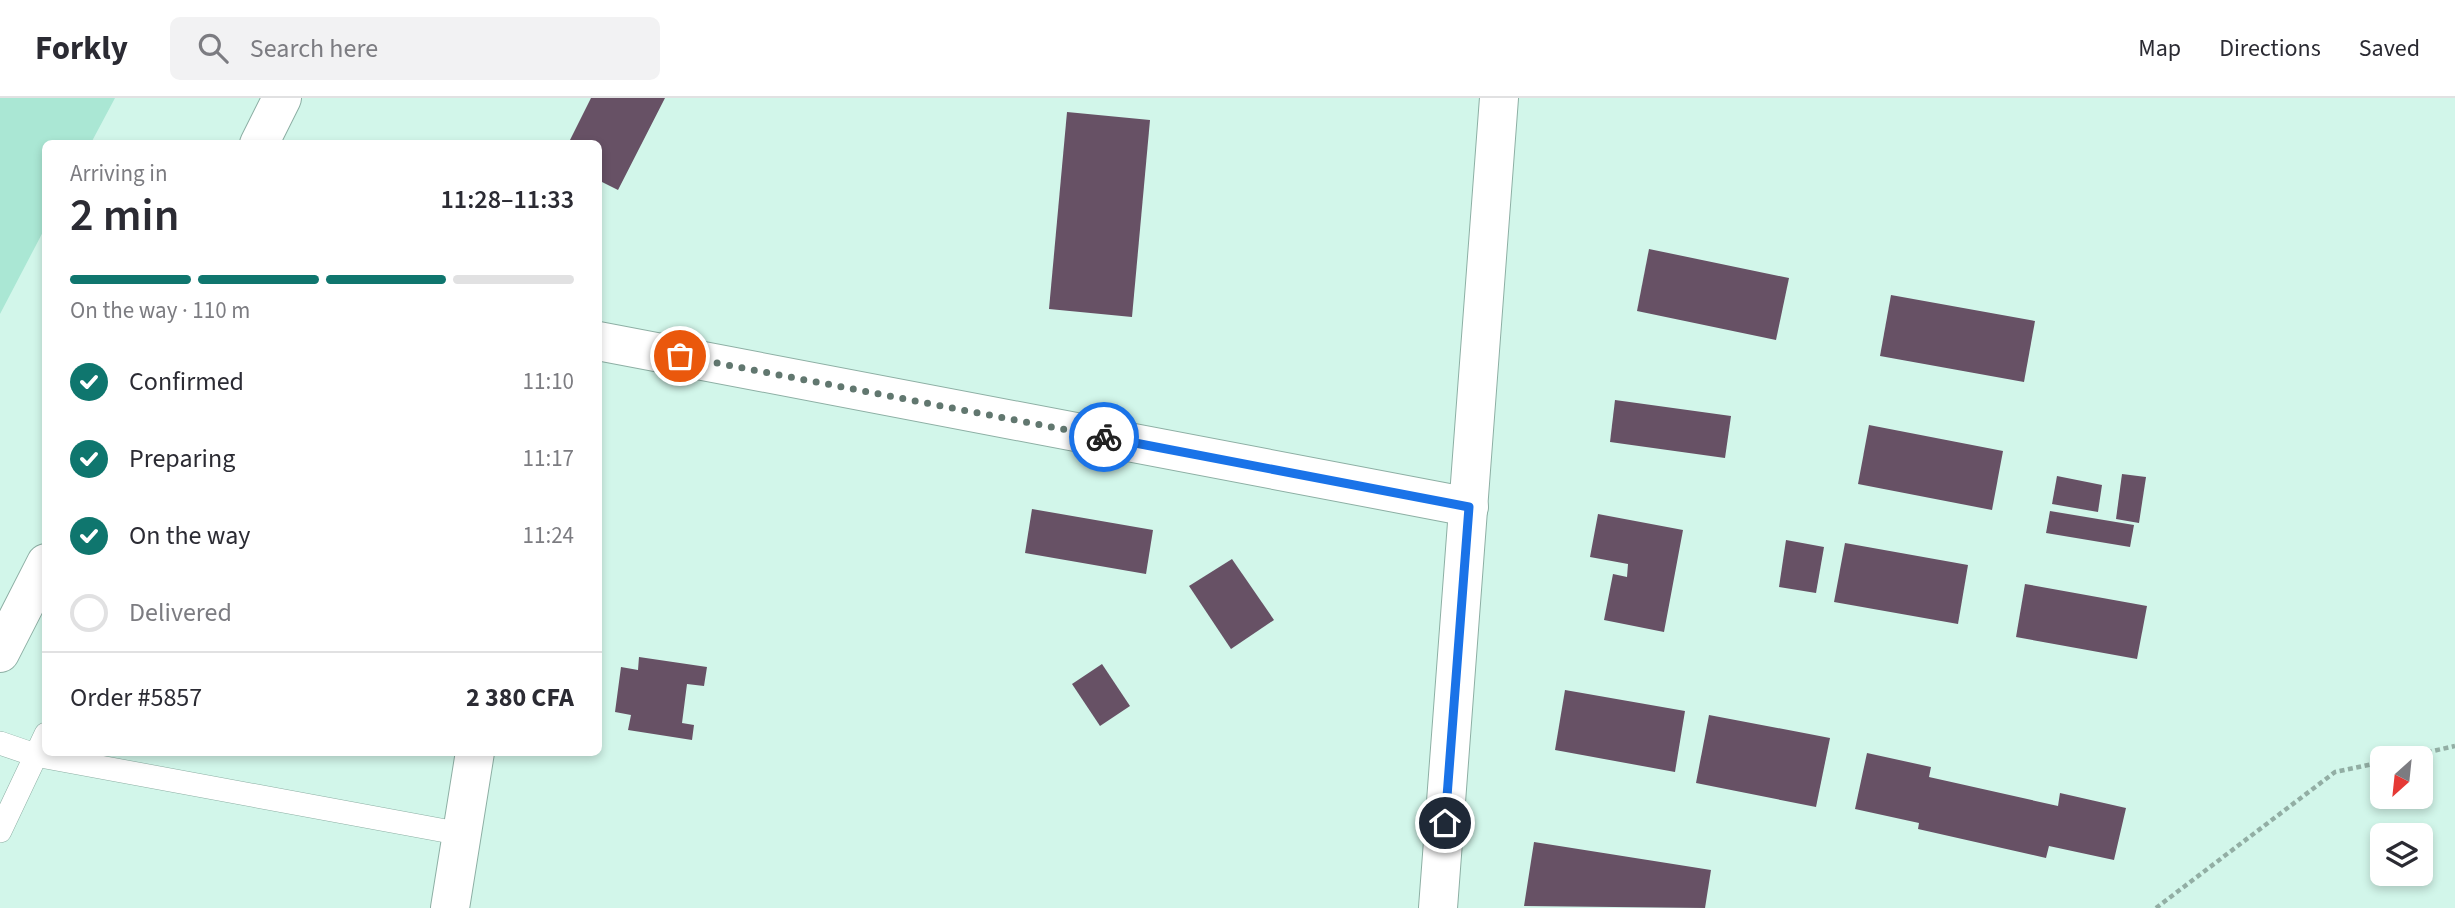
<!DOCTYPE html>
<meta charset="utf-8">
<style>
:root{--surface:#fff;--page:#f2f2f3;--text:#2b2b33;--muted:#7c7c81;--line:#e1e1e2;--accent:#0f766e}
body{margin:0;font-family:"Source Sans 3",sans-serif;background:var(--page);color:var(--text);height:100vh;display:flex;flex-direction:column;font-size:26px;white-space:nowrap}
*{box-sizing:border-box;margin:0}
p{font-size:23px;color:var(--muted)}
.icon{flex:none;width:38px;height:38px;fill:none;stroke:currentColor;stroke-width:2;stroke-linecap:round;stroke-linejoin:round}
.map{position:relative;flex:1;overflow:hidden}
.drawer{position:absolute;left:42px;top:42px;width:560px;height:616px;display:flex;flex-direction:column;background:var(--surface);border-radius:10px;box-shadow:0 4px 10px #0003}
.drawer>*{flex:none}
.needle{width:46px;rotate:207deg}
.buttons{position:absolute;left:2370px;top:648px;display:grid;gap:14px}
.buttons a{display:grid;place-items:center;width:63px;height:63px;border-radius:10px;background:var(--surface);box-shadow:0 4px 10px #0003;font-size:35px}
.pin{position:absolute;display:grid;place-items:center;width:60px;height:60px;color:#fff;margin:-30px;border:4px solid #fff;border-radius:50%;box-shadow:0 2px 7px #0007}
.courier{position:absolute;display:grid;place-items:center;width:70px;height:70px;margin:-35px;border:5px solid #1a73e8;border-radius:50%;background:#fff;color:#222;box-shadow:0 2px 9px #0007}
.head em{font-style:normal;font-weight:600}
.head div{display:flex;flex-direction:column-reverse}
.head{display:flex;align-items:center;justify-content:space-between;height:119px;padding:0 28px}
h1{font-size:46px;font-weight:600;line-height:52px}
.bar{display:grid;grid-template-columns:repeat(4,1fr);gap:10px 7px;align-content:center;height:84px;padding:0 28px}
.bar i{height:9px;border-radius:5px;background:var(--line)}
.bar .on{background:var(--accent)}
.bar p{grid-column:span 4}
.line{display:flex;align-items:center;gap:18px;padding:0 28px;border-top:2px solid var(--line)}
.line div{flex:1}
ol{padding:0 28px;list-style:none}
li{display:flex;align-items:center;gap:21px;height:77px}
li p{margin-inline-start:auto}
li .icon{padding:7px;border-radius:50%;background:var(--accent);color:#fff;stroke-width:4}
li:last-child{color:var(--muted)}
li i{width:38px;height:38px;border:4px solid var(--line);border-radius:50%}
header{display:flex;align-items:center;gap:42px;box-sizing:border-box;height:98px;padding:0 35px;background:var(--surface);border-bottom:2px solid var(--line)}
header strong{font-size:33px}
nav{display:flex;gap:38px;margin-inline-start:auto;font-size:24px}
.search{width:490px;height:63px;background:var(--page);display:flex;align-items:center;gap:18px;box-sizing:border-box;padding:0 24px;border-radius:10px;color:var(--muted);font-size:26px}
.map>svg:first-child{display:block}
.green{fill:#aae7d4}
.building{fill:#675165}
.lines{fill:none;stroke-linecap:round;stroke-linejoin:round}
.lane-casing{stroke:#8dafa4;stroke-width:24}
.street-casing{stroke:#8dafa4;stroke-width:40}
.primary-casing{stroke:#8dafa4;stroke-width:40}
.path{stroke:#92aea4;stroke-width:4.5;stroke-dasharray:5 3.5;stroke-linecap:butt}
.lane{stroke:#fff;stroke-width:23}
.street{stroke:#fff;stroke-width:38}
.primary{stroke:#fff;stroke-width:38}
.done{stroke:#61776f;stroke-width:7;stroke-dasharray:0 12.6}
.route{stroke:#1a73e8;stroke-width:9}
</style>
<header>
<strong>Forkly</strong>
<div class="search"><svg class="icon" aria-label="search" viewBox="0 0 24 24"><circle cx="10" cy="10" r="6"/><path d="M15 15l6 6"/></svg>Search here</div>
<nav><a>Map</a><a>Directions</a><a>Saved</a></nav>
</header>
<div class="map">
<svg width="2455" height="810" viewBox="0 0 2455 810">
<rect width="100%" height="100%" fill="#d2f6ea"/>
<path class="green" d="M0 0H115L91 45 46 46 45 130 0 216Z"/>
<g class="building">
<path d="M591 0H665L618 92 598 82V46H568Z"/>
<path d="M1067 14 1150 22 1132 219 1049 211Z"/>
<path d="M1649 151 1789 180 1776 242 1637 213Z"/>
<path d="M1891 197 2035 223 2024 284 1880 258Z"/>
<path d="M1615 302 1731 318 1725 360 1610 344Z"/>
<path d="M1869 327 2003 353 1992 412 1858 386Z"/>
<path d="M2122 376 2146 379 2139 425 2116 421Z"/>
<path d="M2057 378 2102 387 2098 414 2052 406Z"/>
<path d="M1032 411 1153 432 1146 476 1025 455Z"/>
<path d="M2050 413 2134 427 2130 449 2046 435Z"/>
<path d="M1598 416 1683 432 1664 534 1604 522 1613 476 1627 479 1628 466 1590 459Z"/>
<path d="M1786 442 1824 449 1816 495 1779 489Z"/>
<path d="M1845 445 1968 467 1958 526 1834 504Z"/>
<path d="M1232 461 1274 522 1231 551 1189 488Z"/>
<path d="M2025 486 2147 508 2137 561 2016 539Z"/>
<path d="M639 559 707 569 704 588 687 586 682 625 694 627 692 642 628 632 631 617 615 614 621 569 638 572Z"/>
<path d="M1102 566 1130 608 1100 628 1072 586Z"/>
<path d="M1565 592 1685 613 1675 674 1555 652Z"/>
<path d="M1709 617 1830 640 1816 709 1696 685Z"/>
<path d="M1867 655 1931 669 1929 679 2058 708 2060 695 2126 710 2114 762 2049 748 2046 760 1918 731 1919 725 1855 711Z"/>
<path d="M1534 744 1711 772 1705 810 1524 808Z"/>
</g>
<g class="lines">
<defs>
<g id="lane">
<path d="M0 645 35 657 462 736"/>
<path d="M0 733 46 636"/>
</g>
<g id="street">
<path d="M598 243 1469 409"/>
<path d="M450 810 475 654"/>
<path d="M1438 810 1499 0"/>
</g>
<g id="primary">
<path d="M259 46 282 0"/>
<path d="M0 555 46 465"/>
</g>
</defs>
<use href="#lane" class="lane-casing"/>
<use href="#street" class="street-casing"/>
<use href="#primary" class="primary-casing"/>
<g class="path">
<path d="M2402 660 2455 648"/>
<path d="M2156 810 2335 674 2382 664"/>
</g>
<use href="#lane" class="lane"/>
<use href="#street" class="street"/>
<use href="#primary" class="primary"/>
</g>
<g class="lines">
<path class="done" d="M680 258 1104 339"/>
<path class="route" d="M1104 339 1469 409 1445 725"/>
</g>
</svg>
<div class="buttons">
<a><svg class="needle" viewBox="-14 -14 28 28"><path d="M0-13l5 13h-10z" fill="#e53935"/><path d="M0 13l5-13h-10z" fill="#7c7c81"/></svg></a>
<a><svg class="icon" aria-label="layers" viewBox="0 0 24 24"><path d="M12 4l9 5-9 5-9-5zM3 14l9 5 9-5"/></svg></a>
</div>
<div class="pin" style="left:680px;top:258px;background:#ea580c"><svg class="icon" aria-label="bag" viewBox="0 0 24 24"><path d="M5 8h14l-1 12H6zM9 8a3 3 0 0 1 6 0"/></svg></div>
<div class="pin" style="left:1445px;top:725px;background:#1f2937"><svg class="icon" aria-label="home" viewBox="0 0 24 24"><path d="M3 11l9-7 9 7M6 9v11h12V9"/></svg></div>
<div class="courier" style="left:1104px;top:339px"><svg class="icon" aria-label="bike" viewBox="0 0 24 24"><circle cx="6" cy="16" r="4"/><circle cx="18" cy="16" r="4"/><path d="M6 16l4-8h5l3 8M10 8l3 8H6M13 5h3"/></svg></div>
<section class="drawer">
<div class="head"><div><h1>2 min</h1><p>Arriving in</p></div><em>11:28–11:33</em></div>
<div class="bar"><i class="on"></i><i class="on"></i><i class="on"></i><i></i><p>On the way · 110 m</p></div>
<ol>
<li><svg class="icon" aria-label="check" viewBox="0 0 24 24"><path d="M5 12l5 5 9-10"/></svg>Confirmed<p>11:10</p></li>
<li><svg class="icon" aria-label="check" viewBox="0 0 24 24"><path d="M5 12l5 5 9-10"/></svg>Preparing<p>11:17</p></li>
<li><svg class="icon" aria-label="check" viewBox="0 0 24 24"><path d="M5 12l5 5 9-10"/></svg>On the way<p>11:24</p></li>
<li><i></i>Delivered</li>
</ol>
<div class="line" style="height:91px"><div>Order #5857</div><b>2 380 CFA</b></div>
</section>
</div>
